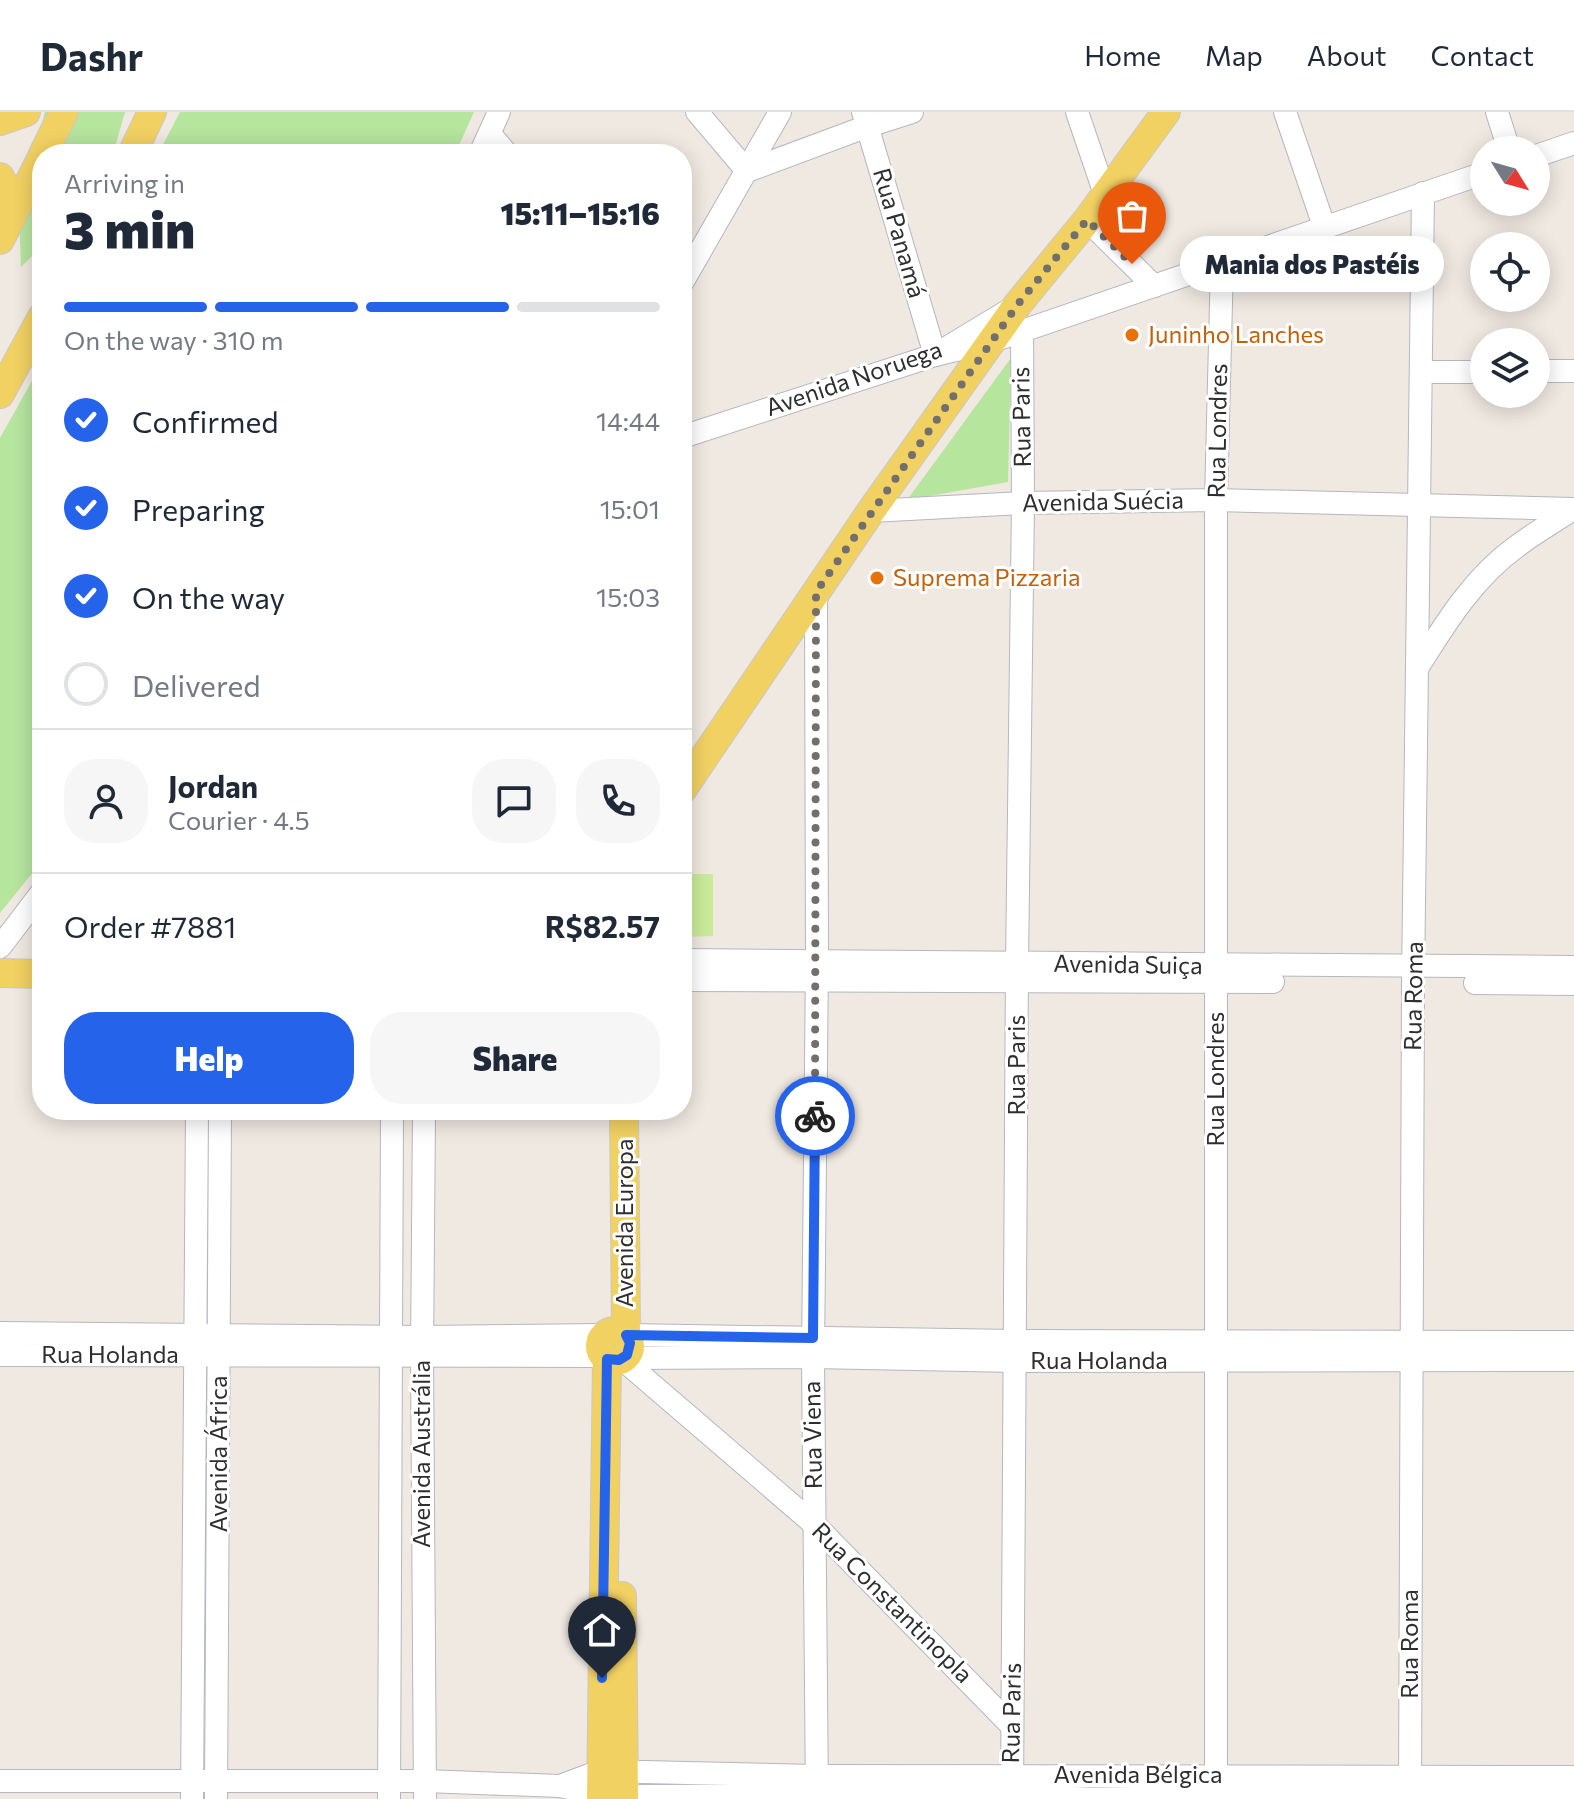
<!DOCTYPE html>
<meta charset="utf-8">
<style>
:root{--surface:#fff;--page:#f6f6f7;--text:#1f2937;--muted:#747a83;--line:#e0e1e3;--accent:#2563eb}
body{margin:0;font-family:Commissioner,sans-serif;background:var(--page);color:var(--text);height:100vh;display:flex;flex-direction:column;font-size:30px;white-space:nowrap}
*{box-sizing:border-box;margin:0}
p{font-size:26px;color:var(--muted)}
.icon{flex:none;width:44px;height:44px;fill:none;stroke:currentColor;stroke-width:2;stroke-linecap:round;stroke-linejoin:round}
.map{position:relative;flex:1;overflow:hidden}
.drawer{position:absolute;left:32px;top:32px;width:660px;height:976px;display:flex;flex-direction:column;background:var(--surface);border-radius:32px;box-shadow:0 4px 20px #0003}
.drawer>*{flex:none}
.needle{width:52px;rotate:127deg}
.fabs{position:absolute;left:1470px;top:24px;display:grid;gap:16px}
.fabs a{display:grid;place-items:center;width:80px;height:80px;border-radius:50%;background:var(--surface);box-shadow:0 4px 20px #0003;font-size:40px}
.pin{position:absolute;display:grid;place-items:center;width:68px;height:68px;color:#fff;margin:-82px -34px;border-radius:50% 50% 50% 0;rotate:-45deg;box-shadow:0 0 8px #0007}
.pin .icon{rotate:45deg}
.courier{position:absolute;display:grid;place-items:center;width:80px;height:80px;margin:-40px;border:6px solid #2563eb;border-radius:50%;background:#fff;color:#222;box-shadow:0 2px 10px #0007}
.bubble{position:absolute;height:56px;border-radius:28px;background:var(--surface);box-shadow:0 4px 20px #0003;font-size:26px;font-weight:800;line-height:56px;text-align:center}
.headline em{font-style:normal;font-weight:800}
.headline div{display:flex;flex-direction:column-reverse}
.headline{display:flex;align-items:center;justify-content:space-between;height:136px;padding:0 32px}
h1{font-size:52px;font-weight:800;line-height:60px}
.bar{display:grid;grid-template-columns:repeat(4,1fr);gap:12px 8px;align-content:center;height:96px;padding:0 32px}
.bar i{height:10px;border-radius:6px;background:var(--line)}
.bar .on{background:var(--accent)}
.bar p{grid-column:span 4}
.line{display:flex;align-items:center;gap:20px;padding:0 32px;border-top:2px solid var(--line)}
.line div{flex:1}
.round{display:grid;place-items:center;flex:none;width:84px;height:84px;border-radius:32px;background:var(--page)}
ol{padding:0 32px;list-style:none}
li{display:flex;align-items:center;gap:24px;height:88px}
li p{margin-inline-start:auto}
li .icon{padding:8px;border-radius:50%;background:var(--accent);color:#fff;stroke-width:4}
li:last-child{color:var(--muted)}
li i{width:44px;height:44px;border:4px solid var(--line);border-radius:50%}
.primary-button{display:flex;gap:16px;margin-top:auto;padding:16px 32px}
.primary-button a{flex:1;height:92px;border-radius:32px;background:var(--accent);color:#fff;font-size:32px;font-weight:800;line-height:92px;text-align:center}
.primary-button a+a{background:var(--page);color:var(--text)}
header{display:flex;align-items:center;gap:48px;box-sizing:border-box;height:112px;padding:0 40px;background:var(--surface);border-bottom:2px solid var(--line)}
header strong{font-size:38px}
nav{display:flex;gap:44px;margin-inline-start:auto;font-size:28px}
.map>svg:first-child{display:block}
.green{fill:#b6e59e}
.pitch{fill:#c9ec9a}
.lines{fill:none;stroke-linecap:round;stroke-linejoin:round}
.minor-casing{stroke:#b4b7c1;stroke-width:24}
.major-casing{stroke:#c9c9c9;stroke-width:30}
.minor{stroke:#fff;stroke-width:22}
.major{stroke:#f2d163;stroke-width:28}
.done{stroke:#726f6d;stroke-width:8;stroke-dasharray:0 14.4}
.route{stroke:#2563eb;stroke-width:10}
.food-dot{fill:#e8710a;stroke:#fff;stroke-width:3}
.labels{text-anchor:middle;stroke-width:6;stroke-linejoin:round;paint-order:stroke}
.street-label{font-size:24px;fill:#2e2e2e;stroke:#fff}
.food-label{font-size:24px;fill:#c56008;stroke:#fff;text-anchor:start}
</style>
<header>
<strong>Dashr</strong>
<nav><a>Home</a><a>Map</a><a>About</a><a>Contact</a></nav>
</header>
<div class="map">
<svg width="1574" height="1687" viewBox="0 0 1574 1687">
<rect width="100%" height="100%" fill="#efe9e1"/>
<g class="green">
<path d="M45 0H125L113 42H42V134L21 155 19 97Z"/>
<path d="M180 0H474L455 42H158Z"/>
<path d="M1011 246 1008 370 907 388Z"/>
<path d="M42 251V749L0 801V326Z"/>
</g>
<path class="pitch" d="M682 762H713V824L682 825Z"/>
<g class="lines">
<defs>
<g id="minor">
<path d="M697 0 747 59 868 14 912 0"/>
<path d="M863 0 935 243"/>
<path d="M1077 0 1105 82"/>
<path d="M1285 0 1324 114"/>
<path d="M1497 0 1509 38"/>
<path d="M490 22 507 42"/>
<path d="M480 42 499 0"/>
<path d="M1536 44 1574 31"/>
<path d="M1087 108 1154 174"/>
<path d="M682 171 780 0"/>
<path d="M935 243 993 229 1484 61"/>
<path d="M1536 259H1574"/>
<path d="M1421 260H1484"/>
<path d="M682 325 935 243 1011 197"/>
<path d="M871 399 1023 391 1216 388 1574 397"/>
<path d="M816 480 817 850 813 1245 817 1687"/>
<path d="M1418 555C1445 512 1473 466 1516 435 1534 421 1554 410 1573 397"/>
<path d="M0 835 42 780"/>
<path d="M682 848 1574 855"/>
<path d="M682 868 1273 870"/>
<path d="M1475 871 1574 872"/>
<path d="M424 998 422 1243 425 1687"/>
<path d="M0 1221 421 1225 604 1223"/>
<path d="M626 1223 1015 1229 1574 1230"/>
<path d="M0 1243 604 1244"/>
<path d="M624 1246 813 1245 1016 1249 1574 1248"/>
<path d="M622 1247 814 1412 1012 1614"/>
<path d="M0 1669H425L560 1674 601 1683 624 1684 1012 1683 1092 1687"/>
<path d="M560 1674 600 1659 815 1664 1574 1665"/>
<path d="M192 1687 197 998"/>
<path d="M216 1687 220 998"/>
<path d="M389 1687 392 998"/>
<path d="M1012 1687 1017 852 1023 391 1022 218"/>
<path d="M1093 1687 1216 1684 1574 1685"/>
<path d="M1216 1687V388L1222 151"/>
<path d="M1410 1687 1413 870 1423 81"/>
</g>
<g id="major">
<path d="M0 9 26 0"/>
<path d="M43 42 64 0"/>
<path d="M132 42 152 0"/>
<path d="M0 65 7 78 11 107"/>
<path d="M0 128 42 45"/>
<path d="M0 282 42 205"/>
<path d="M682 678 871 399 1018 192 1087 108 1166 0"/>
<path d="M0 861 42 862"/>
<path d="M624 998 626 1223"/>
<circle cx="615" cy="1234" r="15"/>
<path d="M622 1484 624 1687"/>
<path d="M601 1687 607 1247"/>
</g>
</defs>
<use href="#minor" class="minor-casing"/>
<use href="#major" class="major-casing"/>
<use href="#minor" class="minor"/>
<use href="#major" class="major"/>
</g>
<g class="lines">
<path class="done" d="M815 1004 816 480 1018 192 1087 108 1132 152"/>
<path class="route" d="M602 1566 607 1247 619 1248 627 1243 630 1231 626 1223 813 1226 815 1004"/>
</g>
<g class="food-dot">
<circle cx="1132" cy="223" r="8"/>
<circle cx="877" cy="466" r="8"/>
</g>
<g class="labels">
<g class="street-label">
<text transform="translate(899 121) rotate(74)" y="8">Rua Panamá</text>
<text transform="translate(854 267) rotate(-19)" y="8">Avenida Noruega</text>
<text transform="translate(1022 305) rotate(-91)" y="8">Rua Paris</text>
<text transform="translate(1218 319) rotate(-89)" y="8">Rua Londres</text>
<text transform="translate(1103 390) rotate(-1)" y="8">Avenida Suécia</text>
<text transform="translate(1128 853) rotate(1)" y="8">Avenida Suiça</text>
<text transform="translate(1414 884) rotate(-89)" y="8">Rua Roma</text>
<text transform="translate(1017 953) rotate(-90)" y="8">Rua Paris</text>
<text transform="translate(1216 967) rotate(-90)" y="8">Rua Londres</text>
<text transform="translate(625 1111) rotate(-90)" y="8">Avenida Europa</text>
<text x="110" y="1251">Rua Holanda</text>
<text x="1099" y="1257">Rua Holanda</text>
<text transform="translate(813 1323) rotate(-91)" y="8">Rua Viena</text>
<text transform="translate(219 1342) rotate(-90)" y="8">Avenida África</text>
<text transform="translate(422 1342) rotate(-90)" y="8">Avenida Austrália</text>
<text transform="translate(892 1491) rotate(45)" y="8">Rua Constantinopla</text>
<text transform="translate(1410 1532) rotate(-90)" y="8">Rua Roma</text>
<text transform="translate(1012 1601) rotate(-89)" y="8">Rua Paris</text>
<text x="1138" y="1671">Avenida Bélgica</text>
</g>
<g class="food-label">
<text x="1148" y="231">Juninho Lanches</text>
<text x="893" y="474">Suprema Pizzaria</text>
</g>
</g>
</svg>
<div class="fabs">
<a><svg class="needle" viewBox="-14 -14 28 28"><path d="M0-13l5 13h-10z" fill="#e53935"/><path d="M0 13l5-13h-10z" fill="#747a83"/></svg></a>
<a><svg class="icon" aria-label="locate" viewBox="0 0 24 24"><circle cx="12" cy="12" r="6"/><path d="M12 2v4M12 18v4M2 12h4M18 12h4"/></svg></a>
<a><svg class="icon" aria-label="layers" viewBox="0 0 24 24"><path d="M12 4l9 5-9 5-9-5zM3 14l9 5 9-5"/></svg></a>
</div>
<div class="pin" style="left:1132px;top:152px;background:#ea580c"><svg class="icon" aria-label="bag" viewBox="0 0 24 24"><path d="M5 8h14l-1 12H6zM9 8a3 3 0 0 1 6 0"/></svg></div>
<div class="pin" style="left:602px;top:1566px;background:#1f2937"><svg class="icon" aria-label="home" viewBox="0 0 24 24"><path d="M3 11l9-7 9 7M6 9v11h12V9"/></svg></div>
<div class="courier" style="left:815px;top:1004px"><svg class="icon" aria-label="bike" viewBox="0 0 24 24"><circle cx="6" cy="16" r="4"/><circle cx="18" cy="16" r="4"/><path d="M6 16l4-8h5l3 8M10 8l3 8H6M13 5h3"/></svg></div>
<div class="bubble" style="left:1180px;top:124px;width:264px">Mania dos Pastéis</div>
<section class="drawer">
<div class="headline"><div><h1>3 min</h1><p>Arriving in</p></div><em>15:11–15:16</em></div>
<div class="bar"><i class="on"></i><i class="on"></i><i class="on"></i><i></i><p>On the way · 310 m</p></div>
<ol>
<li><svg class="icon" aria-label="check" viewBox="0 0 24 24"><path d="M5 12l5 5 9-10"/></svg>Confirmed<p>14:44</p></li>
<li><svg class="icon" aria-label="check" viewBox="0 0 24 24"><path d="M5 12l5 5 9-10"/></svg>Preparing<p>15:01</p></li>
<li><svg class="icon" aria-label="check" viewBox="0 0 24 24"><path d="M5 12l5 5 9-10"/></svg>On the way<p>15:03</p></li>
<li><i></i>Delivered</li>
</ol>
<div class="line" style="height:144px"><a class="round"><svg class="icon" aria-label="person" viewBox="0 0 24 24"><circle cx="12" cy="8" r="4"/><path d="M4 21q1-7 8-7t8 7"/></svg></a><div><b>Jordan</b><p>Courier · 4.5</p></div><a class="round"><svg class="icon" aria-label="chat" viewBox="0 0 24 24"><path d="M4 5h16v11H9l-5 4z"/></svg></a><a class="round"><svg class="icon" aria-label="phone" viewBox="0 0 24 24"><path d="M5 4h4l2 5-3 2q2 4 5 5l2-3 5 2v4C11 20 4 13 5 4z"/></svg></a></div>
<div class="line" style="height:104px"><div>Order #7881</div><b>R$82.57</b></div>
<div class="primary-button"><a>Help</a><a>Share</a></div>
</section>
</div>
